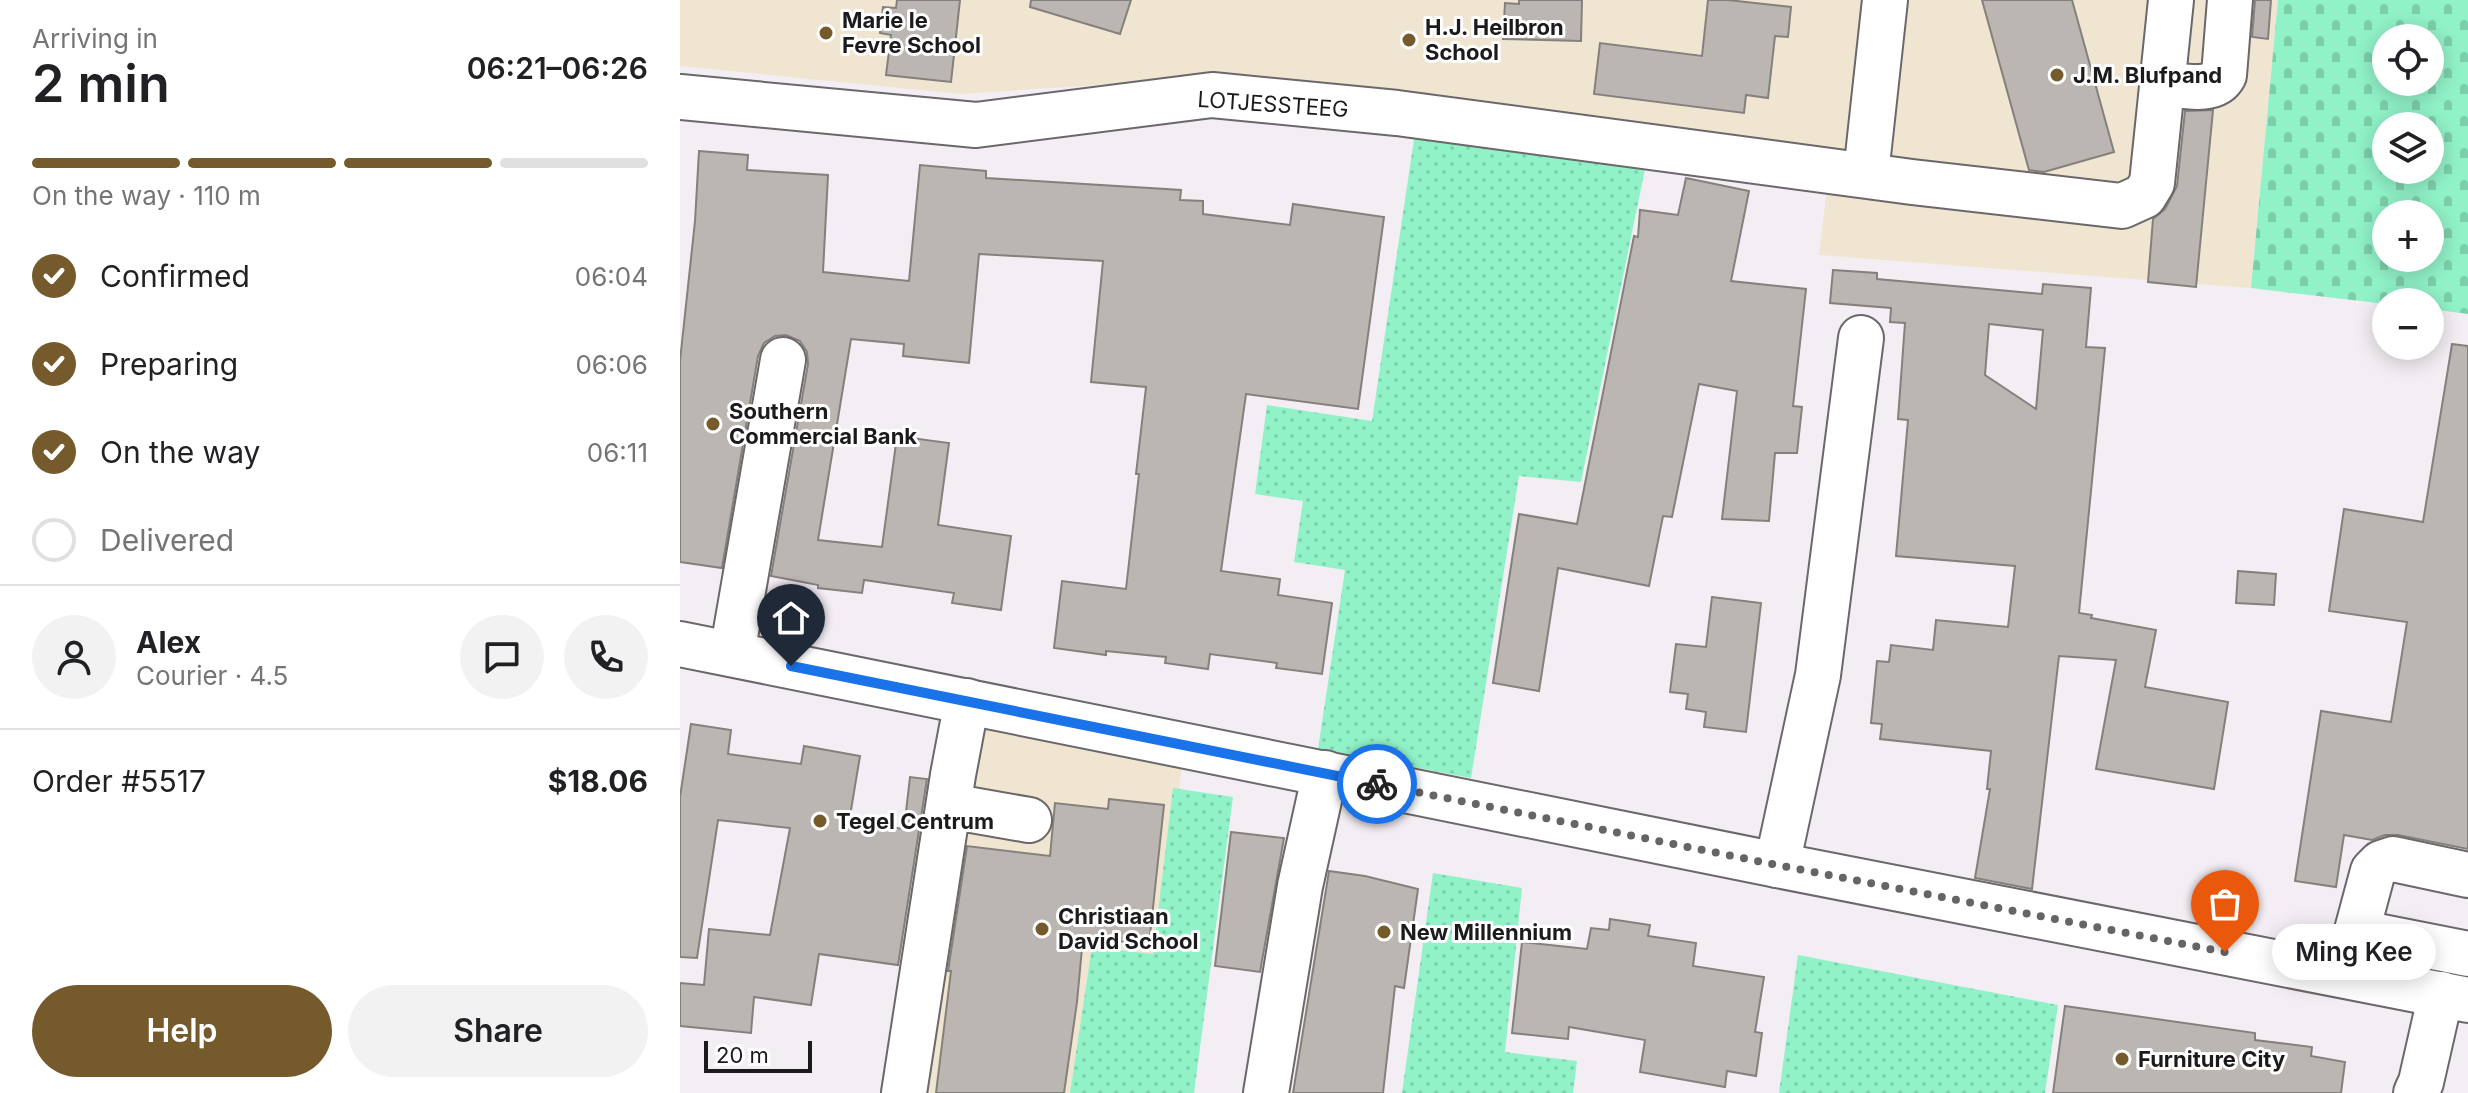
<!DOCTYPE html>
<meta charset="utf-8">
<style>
:root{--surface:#fff;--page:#f2f2f2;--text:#202124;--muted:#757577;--line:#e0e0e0;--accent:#755a2c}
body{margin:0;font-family:Inter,sans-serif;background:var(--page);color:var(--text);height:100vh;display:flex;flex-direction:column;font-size:30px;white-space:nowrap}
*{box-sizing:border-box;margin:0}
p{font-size:26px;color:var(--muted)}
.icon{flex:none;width:44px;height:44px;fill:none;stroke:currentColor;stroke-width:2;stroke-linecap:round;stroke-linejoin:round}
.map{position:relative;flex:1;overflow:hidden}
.sheet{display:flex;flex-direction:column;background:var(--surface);width:680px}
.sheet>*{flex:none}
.fabs{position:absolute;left:1692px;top:24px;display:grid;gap:16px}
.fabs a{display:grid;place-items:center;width:72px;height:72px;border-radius:50%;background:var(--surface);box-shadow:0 4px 20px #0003;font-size:40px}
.scale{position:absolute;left:24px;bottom:20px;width:108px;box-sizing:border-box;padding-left:8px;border:4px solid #1c1a1c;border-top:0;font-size:22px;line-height:28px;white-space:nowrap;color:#1c1a1c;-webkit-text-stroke:6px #fff;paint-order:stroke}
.pin{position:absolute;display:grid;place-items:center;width:68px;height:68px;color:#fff;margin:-82px -34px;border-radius:50% 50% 50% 0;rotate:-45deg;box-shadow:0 0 8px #0007}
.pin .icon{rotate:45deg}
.courier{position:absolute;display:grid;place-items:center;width:80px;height:80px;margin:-40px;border:6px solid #1a73e8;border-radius:50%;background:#fff;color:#222;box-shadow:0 2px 10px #0007}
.bubble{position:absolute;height:56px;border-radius:28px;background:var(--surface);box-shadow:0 4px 20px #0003;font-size:26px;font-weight:600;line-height:56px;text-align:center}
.summary em{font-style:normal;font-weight:600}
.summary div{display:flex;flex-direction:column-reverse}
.summary{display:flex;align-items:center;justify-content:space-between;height:136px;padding:0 32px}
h1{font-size:52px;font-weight:600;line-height:60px}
.bar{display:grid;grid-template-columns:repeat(4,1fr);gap:12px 8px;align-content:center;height:96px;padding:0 32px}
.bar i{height:10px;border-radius:6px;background:var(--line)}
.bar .on{background:var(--accent)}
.bar p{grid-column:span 4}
.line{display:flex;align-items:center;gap:20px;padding:0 32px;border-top:2px solid var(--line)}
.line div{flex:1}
.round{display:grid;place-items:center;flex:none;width:84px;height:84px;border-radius:42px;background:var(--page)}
ol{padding:0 32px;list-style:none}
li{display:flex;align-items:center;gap:24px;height:88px}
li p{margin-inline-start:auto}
li .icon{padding:8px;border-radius:50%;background:var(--accent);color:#fff;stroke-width:4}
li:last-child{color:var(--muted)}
li i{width:44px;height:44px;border:4px solid var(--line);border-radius:50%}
.primary-button{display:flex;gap:16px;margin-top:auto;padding:16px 32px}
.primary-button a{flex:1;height:92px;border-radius:48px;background:var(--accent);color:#fff;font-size:32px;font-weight:600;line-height:92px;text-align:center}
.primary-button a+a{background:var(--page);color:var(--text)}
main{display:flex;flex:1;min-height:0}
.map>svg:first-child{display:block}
.education{fill:#efe5d0}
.grass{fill:url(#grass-dots)}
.cemetery{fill:url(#cemetery-stones);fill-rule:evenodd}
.building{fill:#bbb6b1;stroke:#84807c;stroke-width:2;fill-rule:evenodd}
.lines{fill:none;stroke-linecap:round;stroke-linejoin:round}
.minor-casing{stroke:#6b676b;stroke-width:48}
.minor{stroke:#fff;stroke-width:44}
.done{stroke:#676467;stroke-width:8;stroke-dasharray:0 14.4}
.route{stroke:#1a73e8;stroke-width:10}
.poi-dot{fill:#755a2c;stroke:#fff;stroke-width:3}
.labels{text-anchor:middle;stroke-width:6;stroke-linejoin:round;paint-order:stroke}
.poi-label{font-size:22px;font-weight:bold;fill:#1c1a1c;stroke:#fff;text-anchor:start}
.street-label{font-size:22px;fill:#1c1a1c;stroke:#fff}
</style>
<main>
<section class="sheet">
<div class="summary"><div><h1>2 min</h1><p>Arriving in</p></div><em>06:21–06:26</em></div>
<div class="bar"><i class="on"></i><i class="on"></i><i class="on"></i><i></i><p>On the way · 110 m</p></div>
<ol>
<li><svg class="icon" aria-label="check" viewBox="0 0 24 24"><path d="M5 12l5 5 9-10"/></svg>Confirmed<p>06:04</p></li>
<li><svg class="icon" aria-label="check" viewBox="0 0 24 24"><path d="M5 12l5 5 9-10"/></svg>Preparing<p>06:06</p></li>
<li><svg class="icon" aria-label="check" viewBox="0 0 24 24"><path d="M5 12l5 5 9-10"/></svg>On the way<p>06:11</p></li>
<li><i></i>Delivered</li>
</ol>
<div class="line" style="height:144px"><a class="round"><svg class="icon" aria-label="person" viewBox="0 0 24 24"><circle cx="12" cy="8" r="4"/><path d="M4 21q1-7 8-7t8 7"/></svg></a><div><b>Alex</b><p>Courier · 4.5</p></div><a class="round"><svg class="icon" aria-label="chat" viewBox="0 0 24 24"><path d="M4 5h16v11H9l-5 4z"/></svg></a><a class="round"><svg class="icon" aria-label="phone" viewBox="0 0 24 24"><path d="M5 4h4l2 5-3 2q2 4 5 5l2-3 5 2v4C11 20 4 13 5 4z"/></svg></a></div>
<div class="line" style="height:104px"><div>Order #5517</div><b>$18.06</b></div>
<div class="primary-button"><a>Help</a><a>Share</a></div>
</section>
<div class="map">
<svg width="1788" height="1093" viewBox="0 0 1788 1093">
<defs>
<pattern id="grass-dots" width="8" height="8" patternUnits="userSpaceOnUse" patternTransform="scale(2)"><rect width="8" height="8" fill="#91f2c8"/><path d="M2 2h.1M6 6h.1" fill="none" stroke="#7ccfab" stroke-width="1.8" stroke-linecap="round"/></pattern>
<pattern id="cemetery-stones" width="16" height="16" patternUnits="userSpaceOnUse" patternTransform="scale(2)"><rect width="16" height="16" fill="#91f2c8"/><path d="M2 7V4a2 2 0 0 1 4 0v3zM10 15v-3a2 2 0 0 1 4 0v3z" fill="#7ccfab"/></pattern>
</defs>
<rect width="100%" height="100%" fill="#f3eef3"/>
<g class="education">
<path d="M0 0H1598L1571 288 1139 255 1152 149 548 79 446 83 281 94 0 66Z"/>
<path d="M274 722 502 765 462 1093H217Z"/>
</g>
<g class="grass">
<path d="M736 126 967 159 901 482 839 476 791 778 638 749 665 570 614 562 623 501 575 494 587 405 692 421Z"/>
<path d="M493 788 553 797 514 1093H390L412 947 473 954Z"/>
<path d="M753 873 842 888 825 1052 897 1061 893 1093H722Z"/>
<path d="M1118 955 1378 1005 1365 1093H1099Z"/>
</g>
<path class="cemetery" d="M1598 0H1788V314L1750 309V302H1706V304L1571 288ZM1706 38H1750V82H1706ZM1706 126H1750V170H1706ZM1706 214H1750V258H1706Z"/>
<g class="building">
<path d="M217 0H280L271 82 206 75 211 35 200 33 203 7 216 8Z"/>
<path d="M351 0H451L440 34 350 7Z"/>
<path d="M839 0H902L901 41 823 39 825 3 839 4Z"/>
<path d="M1028 0H1048L1111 7 1108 37 1095 36 1088 98 1066 95 1064 113 914 94 920 43 1022 56Z"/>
<path d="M1302 0H1392L1434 152 1364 172 1349 170Z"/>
<path d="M1575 0H1591L1588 39 1572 37Z"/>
<path d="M1533 110 1516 287 1468 282 1473 219 1485 209 1497 186 1505 111Z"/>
<path d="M19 151 68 155 67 170 148 175 143 272 229 281 240 165 306 171V178L501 190 500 200 523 201V214L610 225 613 204 704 217 678 409 566 394 541 571 600 579 598 595 652 603 642 674 596 668 597 663 530 654 528 669 485 663 486 657 426 651V655L374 648 382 581 446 589 459 474H456L466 387 411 382 423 261 299 254 289 363 223 356 224 344 171 339 138 540 202 547 217 436 269 443 258 525 331 536 321 610 272 603 274 593 184 580 182 593 138 588V585L91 576 128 364 127 352 120 341 106 335 95 336 84 343 78 356 42 568 0 562V361L15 221Z"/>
<path d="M1006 178 1069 191 1051 281 1126 289 1113 406 1122 407 1117 453H1095L1089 521 1042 519 1057 391 1019 384 992 517 983 516 969 586 878 568 859 691 813 683 839 514 897 524 954 236 958 237 960 210 998 215Z"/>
<path d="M1153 270 1197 273V279L1362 294 1363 284 1411 288 1406 347 1425 348 1399 613 1412 615 1411 618 1476 630 1465 687 1548 702 1534 789 1416 769 1436 660 1379 656 1352 889 1295 878 1310 789H1307L1311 751 1200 739 1202 724 1191 723 1197 661 1209 662 1211 645 1253 650 1256 620 1328 627 1335 566 1216 556 1228 420 1218 419 1225 323 1210 322 1211 308 1150 303ZM1309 324 1363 330 1356 409 1305 375Z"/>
<path d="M1772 344 1788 346V849L1718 835H1705L1692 840 1664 835 1656 887 1615 881 1641 711 1711 722 1727 622 1649 611 1664 509 1743 522Z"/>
<path d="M1558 571 1596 574 1594 605 1556 603Z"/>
<path d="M1032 597 1081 603 1066 732 1024 727 1026 712 1006 709 1008 694 990 692 996 644 1026 647Z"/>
<path d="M11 724 51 730 48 754 121 764 124 746 180 756 169 822 224 829 230 777 247 779 218 965 139 954 131 1005 74 997 71 1033 0 1026V983L24 985 29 929 90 935 110 828 38 820 17 958 0 957V797Z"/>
<path d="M429 799 484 805 469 945 403 937 397 1002 384 1093H256L271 971H268L287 846 370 856 375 803 428 809Z"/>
<path d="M551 832 604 838 580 972 535 966Z"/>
<path d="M649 871 685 876 738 889 724 988 715 986 703 1093H613Z"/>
<path d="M930 919 970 925 968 936 1016 943 1013 966 1084 977 1075 1032 1082 1033 1076 1076 1047 1071 1045 1087 960 1072 965 1040 889 1027 888 1039 832 1033 842 942 907 949 911 928 929 930Z"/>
<path d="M1385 1006 1575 1033V1040L1632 1047 1631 1056 1665 1062 1661 1093H1373Z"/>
</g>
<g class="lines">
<defs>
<g id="minor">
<path d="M1482 84C1501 85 1534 94 1544 75L1550 0"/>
<path d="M0 97 296 125 532 95 717 113 1232 182 1442 206 1464 196 1472 183 1491 0"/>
<path d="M1186 174 1205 0"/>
<path d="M0 644 1097 865 1788 1000"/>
<path d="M52 654 103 360"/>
<path d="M269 806 349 820"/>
<path d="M1097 865 1138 675 1181 338"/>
<path d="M1677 932 1788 954"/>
<path d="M1665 975 1693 871 1701 863 1713 859 1788 875"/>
<path d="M224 1093 273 775 287 701"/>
<path d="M586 1093 620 886 645 773"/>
<path d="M1736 1093 1741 1082 1761 994"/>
</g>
</defs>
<use href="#minor" class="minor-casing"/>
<use href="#minor" class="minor"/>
</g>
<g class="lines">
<path class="done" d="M697 784 1097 865 1545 952"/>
<path class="route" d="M111 666 697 784"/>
</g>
<g class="poi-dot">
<circle cx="146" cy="33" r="8"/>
<circle cx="729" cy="40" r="8"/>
<circle cx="1377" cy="75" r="8"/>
<circle cx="33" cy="424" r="8"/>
<circle cx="140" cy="821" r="8"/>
<circle cx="362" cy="929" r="8"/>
<circle cx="704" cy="932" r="8"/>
<circle cx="1442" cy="1059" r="8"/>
</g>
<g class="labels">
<g class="poi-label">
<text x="162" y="28">Marie le<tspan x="162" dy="25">Fevre School</tspan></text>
<text x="745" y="35">H.J. Heilbron<tspan x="745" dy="25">School</tspan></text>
<text x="1393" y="83">J.M. Blufpand</text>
<text x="49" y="419">Southern<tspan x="49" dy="25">Commercial Bank</tspan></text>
<text x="156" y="829">Tegel Centrum</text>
<text x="378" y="924">Christiaan<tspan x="378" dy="25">David School</tspan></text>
<text x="720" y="940">New Millennium</text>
<text x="1458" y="1067">Furniture City</text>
</g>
<g class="street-label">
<text transform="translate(593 104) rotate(4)" y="8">LOTJESSTEEG</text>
</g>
</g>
</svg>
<div class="fabs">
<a><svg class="icon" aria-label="locate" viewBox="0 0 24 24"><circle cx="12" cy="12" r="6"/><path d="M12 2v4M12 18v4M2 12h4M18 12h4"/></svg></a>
<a><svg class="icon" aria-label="layers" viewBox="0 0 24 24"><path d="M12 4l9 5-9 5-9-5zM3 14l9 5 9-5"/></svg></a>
<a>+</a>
<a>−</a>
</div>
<div class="scale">20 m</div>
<div class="pin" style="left:1545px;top:952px;background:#ea580c"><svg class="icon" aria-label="bag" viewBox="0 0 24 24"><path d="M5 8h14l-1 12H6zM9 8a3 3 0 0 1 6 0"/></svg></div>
<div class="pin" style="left:111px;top:666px;background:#1f2937"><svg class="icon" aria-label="home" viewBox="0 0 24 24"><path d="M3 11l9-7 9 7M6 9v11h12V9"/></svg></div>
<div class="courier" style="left:697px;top:784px"><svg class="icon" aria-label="bike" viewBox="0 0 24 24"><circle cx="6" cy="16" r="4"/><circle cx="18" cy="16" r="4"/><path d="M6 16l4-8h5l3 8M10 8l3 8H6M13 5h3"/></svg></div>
<div class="bubble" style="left:1592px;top:924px;width:164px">Ming Kee</div>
</div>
</main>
